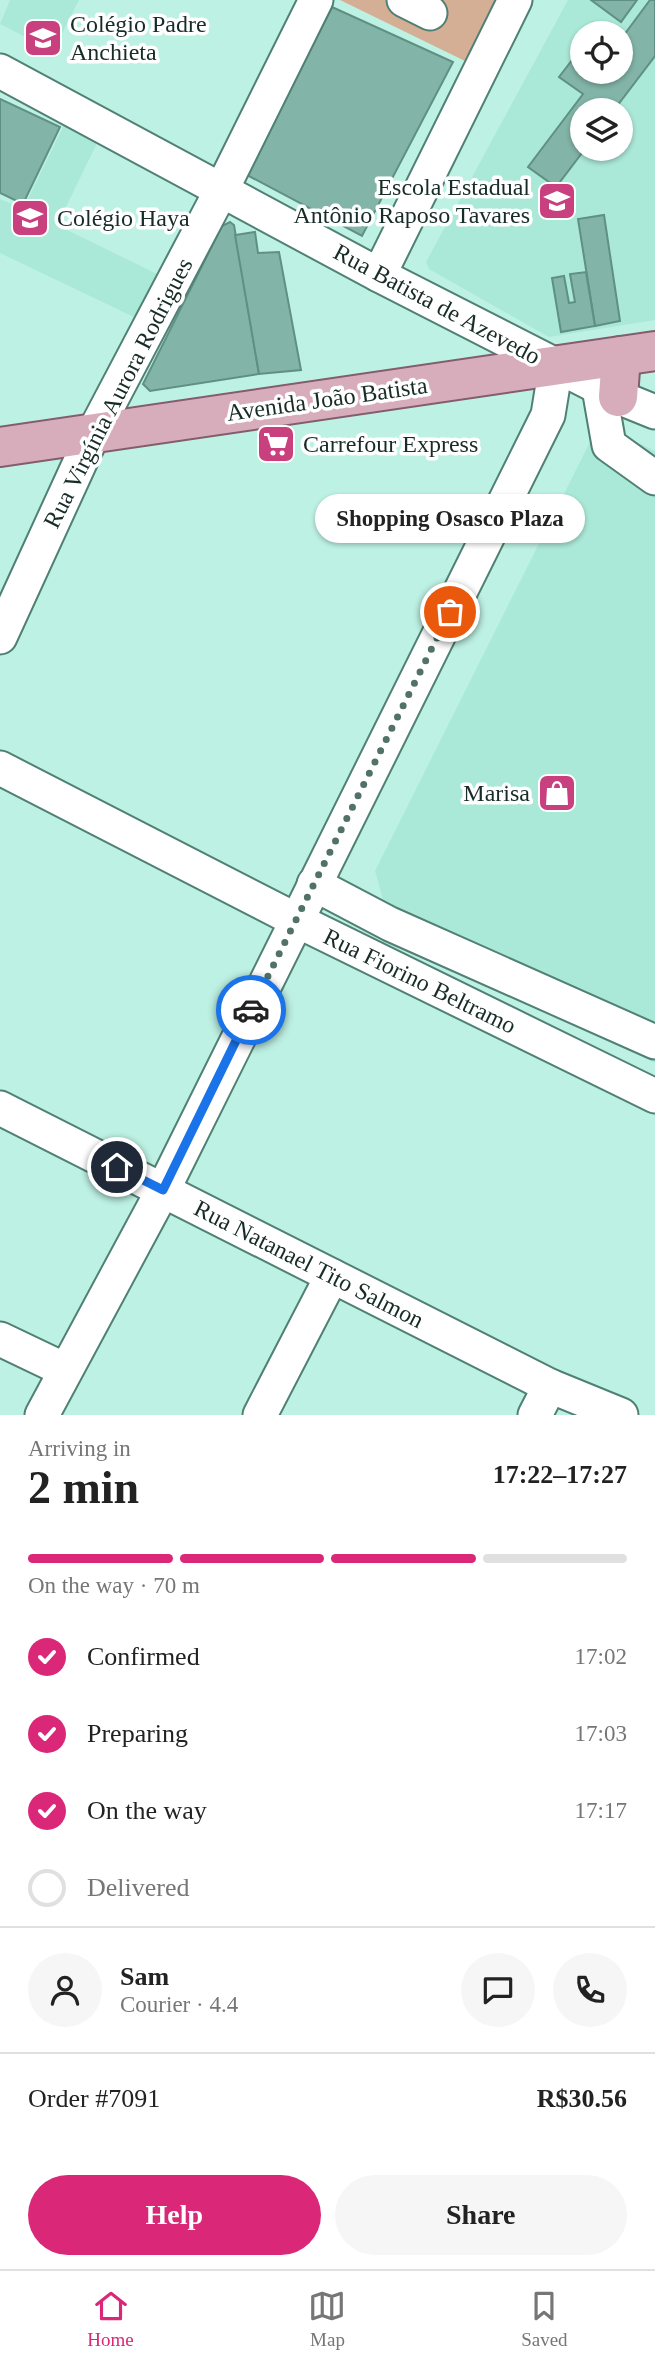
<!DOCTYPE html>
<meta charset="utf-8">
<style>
:root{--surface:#fff;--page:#f6f6f6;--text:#222;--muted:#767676;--line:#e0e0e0;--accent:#db2777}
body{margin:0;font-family:Georgia,serif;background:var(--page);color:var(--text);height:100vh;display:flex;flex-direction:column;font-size:26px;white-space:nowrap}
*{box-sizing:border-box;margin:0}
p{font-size:23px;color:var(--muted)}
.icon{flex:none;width:38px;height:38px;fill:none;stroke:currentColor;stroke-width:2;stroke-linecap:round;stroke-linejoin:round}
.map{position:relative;height:1415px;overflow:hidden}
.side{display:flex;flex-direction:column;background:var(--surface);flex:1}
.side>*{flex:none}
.fabs{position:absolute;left:570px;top:21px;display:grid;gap:14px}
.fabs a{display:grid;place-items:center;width:63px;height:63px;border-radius:50%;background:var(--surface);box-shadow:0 2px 5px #0004;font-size:35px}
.pin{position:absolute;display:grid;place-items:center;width:60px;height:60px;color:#fff;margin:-30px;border:4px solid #fff;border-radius:50%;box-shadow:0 2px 7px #0007}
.courier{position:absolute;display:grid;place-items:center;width:70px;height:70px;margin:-35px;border:5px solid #1a73e8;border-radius:50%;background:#fff;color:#222;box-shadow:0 2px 9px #0007}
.bubble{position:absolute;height:49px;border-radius:24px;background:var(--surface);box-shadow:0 2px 5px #0004;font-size:23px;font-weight:700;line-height:49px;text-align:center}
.headline em{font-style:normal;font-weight:700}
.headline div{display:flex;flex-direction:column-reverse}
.headline{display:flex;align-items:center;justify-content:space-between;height:119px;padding:0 28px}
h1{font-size:46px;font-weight:700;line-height:52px}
.bar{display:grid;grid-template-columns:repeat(4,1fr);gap:10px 7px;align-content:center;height:84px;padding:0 28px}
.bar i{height:9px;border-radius:5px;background:var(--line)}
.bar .selected{background:var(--accent)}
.bar p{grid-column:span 4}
.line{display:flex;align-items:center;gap:18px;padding:0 28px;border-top:2px solid var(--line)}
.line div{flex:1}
.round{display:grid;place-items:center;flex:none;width:74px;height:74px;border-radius:37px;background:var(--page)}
ol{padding:0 28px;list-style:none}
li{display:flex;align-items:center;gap:21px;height:77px}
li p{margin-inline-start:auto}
li .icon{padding:7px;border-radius:50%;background:var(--accent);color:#fff;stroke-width:4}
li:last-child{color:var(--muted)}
li i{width:38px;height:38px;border:4px solid var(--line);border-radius:50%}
.button{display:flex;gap:14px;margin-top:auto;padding:14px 28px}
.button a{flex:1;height:80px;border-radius:42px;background:var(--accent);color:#fff;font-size:28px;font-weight:700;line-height:80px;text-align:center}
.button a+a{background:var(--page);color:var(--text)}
.dock{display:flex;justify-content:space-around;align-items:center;height:98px;border-top:2px solid var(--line);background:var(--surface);font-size:19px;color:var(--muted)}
.dock a{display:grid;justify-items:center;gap:4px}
.dock .selected{color:var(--accent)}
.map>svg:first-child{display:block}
.built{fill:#aae8d8;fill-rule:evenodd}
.green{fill:#d4af95}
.building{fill:#82b4a7;stroke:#5f9083;stroke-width:2}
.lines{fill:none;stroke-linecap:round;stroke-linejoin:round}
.minor-casing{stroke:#508074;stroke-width:37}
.major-casing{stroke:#835d6b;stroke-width:42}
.minor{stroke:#fff;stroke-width:33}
.major{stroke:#d7adbc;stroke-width:38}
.done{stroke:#527169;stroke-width:7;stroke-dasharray:0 12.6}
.route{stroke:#1a73e8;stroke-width:9}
.labels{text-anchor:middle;stroke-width:7;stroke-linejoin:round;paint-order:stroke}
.poi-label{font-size:24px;fill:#182c27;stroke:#fff;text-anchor:start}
.street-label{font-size:24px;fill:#182c27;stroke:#fff}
</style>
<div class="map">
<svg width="655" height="1415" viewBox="0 0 655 1415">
<rect width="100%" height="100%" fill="#bdf1e3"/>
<g class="built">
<path d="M10 0H79L53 51 0 24Z"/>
<path d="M568 0H655V320L549 337 429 269 426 262ZM583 33H621V72H583ZM583 110H621V149H583Z"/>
<path d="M68 117 102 133 57 225 157 274 136 318 0 253V199L23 209Z"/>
<path d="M599 424 655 451V1063L390 924 375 871Z"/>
</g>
<path class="green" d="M340 0H495L467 62Z"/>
<g class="building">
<path d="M591 0H637L621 22Z"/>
<path d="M650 0H655V56L614 110H583V149H585L556 187 528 167 583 94 559 77 583 46V72H621V39Z"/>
<path d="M332 7 453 62 362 236 247 175Z"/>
<path d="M0 99 60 127 23 204 0 193Z"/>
<path d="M604 215 620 321 595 326 578 219Z"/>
<path d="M230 222 234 225 259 374 150 391 143 384 222 226Z"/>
<path d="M255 232 258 253 279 252 301 370 259 374 235 235Z"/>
<path d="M586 272 595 326 561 332 552 278 564 276 569 303 575 302 570 274Z"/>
</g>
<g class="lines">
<defs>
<g id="minor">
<path d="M404 0 430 13"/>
<path d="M0 71 379 275 618 397 655 412"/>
<path d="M379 275 515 0"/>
<path d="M599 388 609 445 655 478"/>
<path d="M0 637 93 434 222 189 316 0"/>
<path d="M0 768 296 920 655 1096"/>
<path d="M314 884 390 924 655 1042"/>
<path d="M0 1108 550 1386 621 1415"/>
<path d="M0 1339 65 1370"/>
<path d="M42 1415 163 1190 548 415 556 366"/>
<path d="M260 1415 332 1276"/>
<path d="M535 1415 550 1386"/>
</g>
<g id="major">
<path d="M618 397 621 356"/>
<path d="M0 447 655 351"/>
</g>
</defs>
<use href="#minor" class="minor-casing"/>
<use href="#major" class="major-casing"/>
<use href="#minor" class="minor"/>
<use href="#major" class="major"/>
</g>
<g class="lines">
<path class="done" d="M251 1010 450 612"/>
<path class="route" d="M117 1167 163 1190 251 1010"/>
</g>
<defs>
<symbol id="school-square" viewBox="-11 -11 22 22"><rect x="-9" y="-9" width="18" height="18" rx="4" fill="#c8407d" stroke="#fff"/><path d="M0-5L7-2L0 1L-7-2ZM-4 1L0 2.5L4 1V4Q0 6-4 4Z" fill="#fff"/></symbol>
<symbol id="supermarket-square" viewBox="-11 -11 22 22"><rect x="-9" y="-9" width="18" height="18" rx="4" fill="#c8407d" stroke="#fff"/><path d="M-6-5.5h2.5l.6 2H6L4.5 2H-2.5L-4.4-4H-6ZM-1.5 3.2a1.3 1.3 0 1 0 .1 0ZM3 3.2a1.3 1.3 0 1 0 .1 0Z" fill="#fff"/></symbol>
<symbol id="shop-square" viewBox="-11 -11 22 22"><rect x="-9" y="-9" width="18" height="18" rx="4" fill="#c8407d" stroke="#fff"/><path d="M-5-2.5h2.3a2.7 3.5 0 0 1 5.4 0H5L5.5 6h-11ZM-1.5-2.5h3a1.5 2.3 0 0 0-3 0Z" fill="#fff"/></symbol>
</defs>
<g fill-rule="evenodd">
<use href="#school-square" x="21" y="16" width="44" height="44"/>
<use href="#school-square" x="535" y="179" width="44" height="44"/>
<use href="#school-square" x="8" y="196" width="44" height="44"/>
<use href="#supermarket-square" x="254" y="422" width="44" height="44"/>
<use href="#shop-square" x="535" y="771" width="44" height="44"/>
</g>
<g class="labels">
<g class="poi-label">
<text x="70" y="32">Colégio Padre<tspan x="70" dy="28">Anchieta</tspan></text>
<text x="530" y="195" text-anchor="end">Escola Estadual<tspan x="530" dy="28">Antônio Raposo Tavares</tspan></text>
<text x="57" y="226">Colégio Haya</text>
<text x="303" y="452">Carrefour Express</text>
<text x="530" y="801" text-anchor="end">Marisa</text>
</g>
<g class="street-label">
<text transform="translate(437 304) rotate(28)" y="8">Rua Batista de Azevedo</text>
<text transform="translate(118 393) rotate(-63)" y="8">Rua Virgínia Aurora Rodrigues</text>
<text transform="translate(327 399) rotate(-8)" y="8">Avenida João Batista</text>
<text transform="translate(420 981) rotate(26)" y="8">Rua Fiorino Beltramo</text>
<text transform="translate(309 1264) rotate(27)" y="8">Rua Natanael Tito Salmon</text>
</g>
</g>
</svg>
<div class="fabs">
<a><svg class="icon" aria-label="locate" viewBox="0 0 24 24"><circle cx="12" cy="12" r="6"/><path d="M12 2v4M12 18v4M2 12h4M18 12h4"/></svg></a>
<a><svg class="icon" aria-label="layers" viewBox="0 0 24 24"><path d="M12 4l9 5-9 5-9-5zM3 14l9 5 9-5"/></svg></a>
</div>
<div class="pin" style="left:450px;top:612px;background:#ea580c"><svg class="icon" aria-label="bag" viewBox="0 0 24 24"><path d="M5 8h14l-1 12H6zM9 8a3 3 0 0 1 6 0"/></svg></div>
<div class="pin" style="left:117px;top:1167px;background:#1f2937"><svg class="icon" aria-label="home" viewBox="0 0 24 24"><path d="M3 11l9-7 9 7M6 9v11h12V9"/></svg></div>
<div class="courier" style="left:251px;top:1010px"><svg class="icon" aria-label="car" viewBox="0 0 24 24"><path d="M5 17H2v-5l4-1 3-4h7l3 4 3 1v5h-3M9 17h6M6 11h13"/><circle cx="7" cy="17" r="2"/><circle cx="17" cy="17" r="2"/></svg></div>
<div class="bubble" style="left:315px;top:494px;width:270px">Shopping Osasco Plaza</div>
</div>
<section class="side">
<div class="headline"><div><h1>2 min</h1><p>Arriving in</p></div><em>17:22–17:27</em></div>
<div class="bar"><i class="selected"></i><i class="selected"></i><i class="selected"></i><i></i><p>On the way · 70 m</p></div>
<ol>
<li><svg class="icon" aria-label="check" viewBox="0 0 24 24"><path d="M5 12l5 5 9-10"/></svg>Confirmed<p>17:02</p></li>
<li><svg class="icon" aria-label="check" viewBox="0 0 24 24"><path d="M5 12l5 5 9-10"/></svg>Preparing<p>17:03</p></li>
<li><svg class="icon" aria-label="check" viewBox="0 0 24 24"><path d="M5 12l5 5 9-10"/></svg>On the way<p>17:17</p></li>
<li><i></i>Delivered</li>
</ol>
<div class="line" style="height:126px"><a class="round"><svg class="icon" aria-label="person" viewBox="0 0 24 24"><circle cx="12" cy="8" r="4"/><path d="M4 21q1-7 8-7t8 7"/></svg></a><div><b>Sam</b><p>Courier · 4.4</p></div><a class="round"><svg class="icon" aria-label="chat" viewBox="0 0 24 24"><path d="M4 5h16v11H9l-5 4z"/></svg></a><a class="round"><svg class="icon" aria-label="phone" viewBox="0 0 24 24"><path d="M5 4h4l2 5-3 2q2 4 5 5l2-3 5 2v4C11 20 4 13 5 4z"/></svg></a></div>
<div class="line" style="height:91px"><div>Order #7091</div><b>R$30.56</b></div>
<div class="button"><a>Help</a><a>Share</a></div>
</section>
<nav class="dock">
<a class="selected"><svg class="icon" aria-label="home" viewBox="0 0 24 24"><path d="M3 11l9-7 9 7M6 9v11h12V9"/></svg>Home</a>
<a><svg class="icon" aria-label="map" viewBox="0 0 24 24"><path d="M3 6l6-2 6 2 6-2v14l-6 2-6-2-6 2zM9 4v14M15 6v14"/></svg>Map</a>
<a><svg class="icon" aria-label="saved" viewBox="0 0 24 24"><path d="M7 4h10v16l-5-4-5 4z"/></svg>Saved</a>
</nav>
